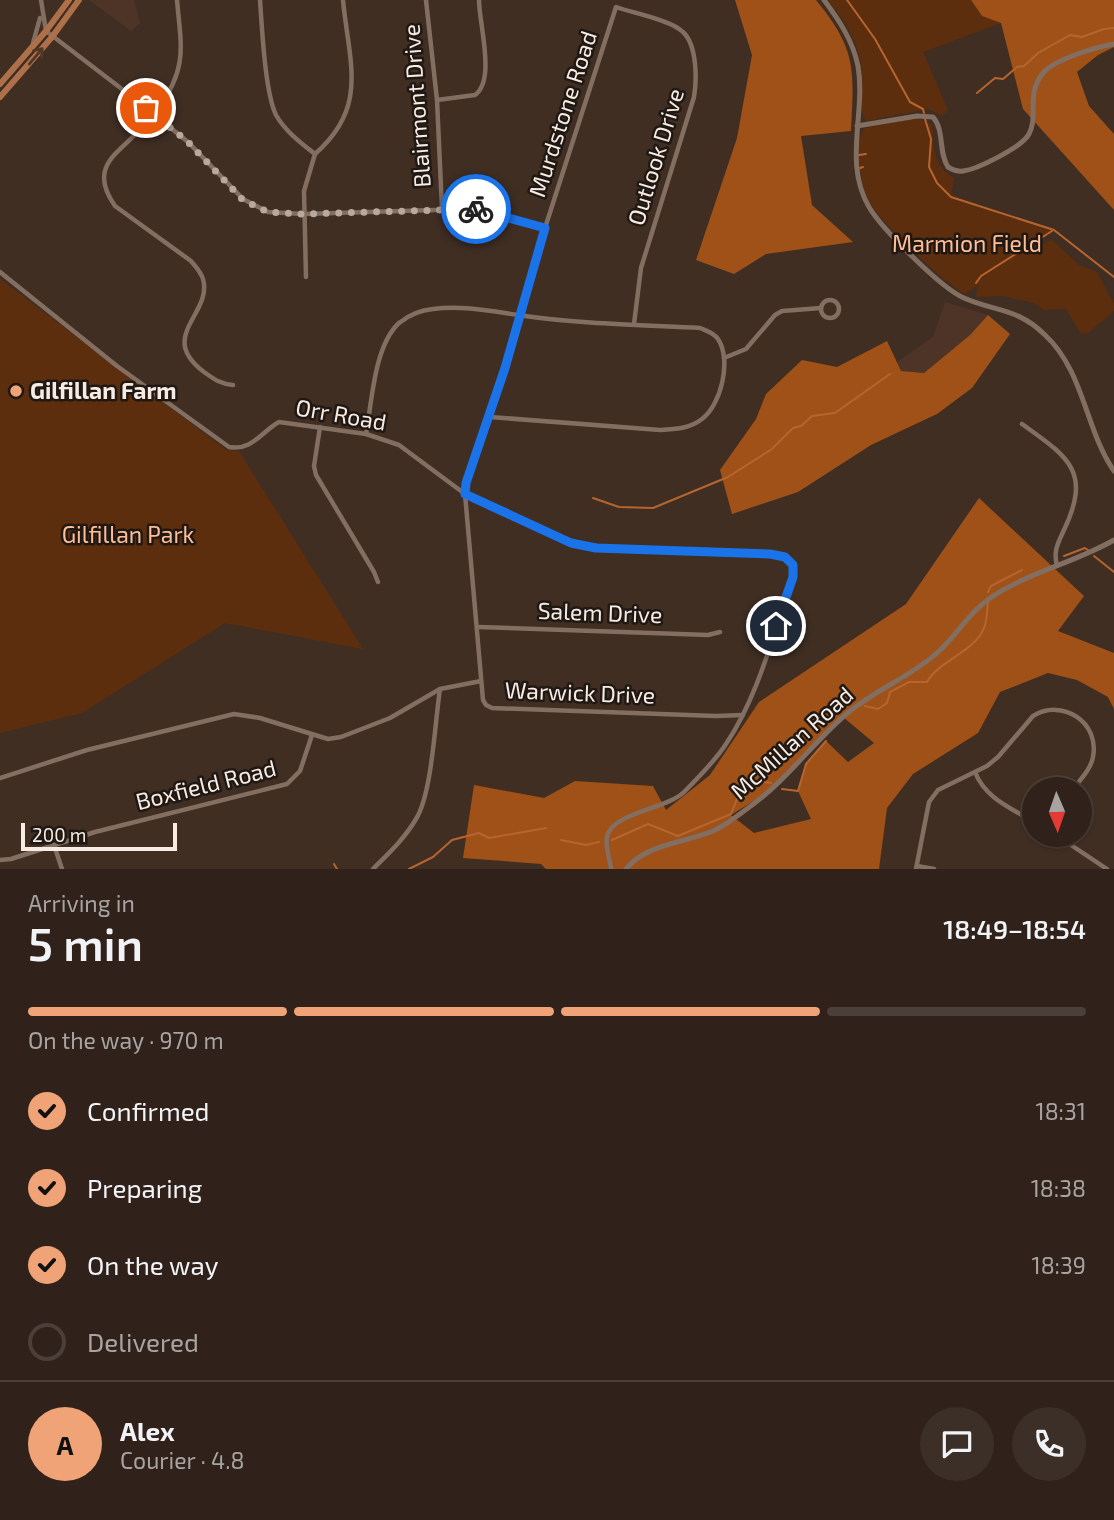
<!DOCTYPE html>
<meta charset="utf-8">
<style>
:root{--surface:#30221a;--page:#3c2f27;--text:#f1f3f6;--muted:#a8a4a2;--line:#4b3f39;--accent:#efa376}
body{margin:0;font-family:"Exo 2",sans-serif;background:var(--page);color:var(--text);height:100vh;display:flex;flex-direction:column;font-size:26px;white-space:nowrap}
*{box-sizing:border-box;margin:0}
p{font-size:23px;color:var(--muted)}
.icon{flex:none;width:38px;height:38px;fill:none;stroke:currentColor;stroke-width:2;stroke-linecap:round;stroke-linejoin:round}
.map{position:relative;height:869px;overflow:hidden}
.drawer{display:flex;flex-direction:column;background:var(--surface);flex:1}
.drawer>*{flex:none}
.needle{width:46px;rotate:178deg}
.controls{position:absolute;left:1022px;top:777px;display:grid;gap:14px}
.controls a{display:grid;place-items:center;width:70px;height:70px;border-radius:50%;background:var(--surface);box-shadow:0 2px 5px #0004,0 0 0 2px var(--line);font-size:35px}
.scale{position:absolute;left:21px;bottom:18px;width:156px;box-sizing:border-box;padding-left:7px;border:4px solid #f7ebe4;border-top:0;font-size:19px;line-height:24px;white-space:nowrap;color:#f7ebe4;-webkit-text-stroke:5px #201813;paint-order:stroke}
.pin{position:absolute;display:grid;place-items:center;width:60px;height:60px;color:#fff;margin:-30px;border:4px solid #fff;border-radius:50%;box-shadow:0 2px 7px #0007}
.courier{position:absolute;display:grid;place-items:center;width:70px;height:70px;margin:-35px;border:5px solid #1a73e8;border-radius:50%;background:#fff;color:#222;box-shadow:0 2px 9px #0007}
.head em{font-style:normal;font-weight:600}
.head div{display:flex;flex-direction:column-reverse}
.head{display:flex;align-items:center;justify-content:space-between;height:119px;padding:0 28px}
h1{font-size:46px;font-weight:600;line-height:52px}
.bar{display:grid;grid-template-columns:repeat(4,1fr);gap:10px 7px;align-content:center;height:84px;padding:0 28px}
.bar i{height:9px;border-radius:5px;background:var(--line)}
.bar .current{background:var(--accent)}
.bar p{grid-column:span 4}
.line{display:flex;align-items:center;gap:18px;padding:0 28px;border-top:2px solid var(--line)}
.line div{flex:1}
.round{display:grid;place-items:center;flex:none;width:74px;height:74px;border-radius:37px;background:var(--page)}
ol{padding:0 28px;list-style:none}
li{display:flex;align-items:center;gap:21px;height:77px}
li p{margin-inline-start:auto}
li .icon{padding:7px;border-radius:50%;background:var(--accent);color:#111;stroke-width:4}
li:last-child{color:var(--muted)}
li i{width:38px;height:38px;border:4px solid var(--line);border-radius:50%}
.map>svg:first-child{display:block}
.built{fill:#4d3426}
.green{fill:#5d2e0e}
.forest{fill:#9f5118;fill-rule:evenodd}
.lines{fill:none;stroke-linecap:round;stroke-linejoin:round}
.stream{stroke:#b66530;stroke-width:2}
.minor{stroke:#836e62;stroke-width:4.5}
.tertiary{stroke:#836e62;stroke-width:5}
.secondary{stroke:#836e62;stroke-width:5}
.primary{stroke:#ae7049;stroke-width:6}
.oneway{stroke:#523726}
.done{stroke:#b7a9a0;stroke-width:7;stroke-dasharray:0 12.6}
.route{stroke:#1a73e8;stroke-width:9}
.poi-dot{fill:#efa376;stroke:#201813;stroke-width:2.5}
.labels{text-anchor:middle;stroke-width:5;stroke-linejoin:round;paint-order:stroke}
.street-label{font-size:23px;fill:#f7ebe4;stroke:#201813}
.park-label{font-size:23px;fill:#ffbd96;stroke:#201813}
.poi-label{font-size:23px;font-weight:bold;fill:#f7ebe4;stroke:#201813;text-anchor:start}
</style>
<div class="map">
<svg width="1114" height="869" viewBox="0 0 1114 869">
<rect width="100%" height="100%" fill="#402e23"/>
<g class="built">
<path d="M89 0H134L140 23 131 31Z"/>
<path d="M945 302 988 315 970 335 924 373 901 371 897 362 933 337Z"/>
</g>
<g class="green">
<path d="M828 0H971L982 16 1001 23 923 52 948 110 942 116 929 109 866 121C858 106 863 92 862 76 862 47 846 22 828 0Z"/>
<path d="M916 118 932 124C934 147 932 165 954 178L951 195 1053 231 1025 252 1052 240 1079 265 1097 272 1114 304V311L1088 333 1081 334 1066 309 1044 310 1034 303 1003 296 975 297 979 284 965 294C943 282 881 223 869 201 862 188 856 152 860 137 861 134 864 131 865 128Z"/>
<path d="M0 279 226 450 239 451 363 649 225 623 82 713 0 733Z"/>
</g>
<g class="forest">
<path d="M735 0H816C857 50 854 69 851 131L801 136 812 205 853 242 766 254 734 274 696 260 737 138 752 55Z"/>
<path d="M971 0H1114V47L1098 55 1077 72 1089 106 1114 134V210L1023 109 1001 23 982 16Z"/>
<path d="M988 315 1010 334 972 388 937 414 871 445 798 492 732 514 720 470 756 419 766 394 802 360 837 367 887 341 901 371 924 373 970 335Z"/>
<path d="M979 498 1084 596 1058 631 1114 653V709L1108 697 1077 680 1048 673 1000 692 978 733 913 774 887 808 879 869H546L541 864 463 858 474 785 544 798 575 781 653 786 666 810 710 775 759 702 906 604ZM843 717 874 743 848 762 826 741 806 764 798 791 811 819 754 833 731 815 765 794Z"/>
</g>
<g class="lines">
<g class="stream">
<path d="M847 0 875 39 910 102 923 109 924 113"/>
<path d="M977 93 995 78 1003 79 1017 67 1024 66 1038 53 1070 35 1082 37 1104 29 1114 28"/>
<path d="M925 119 931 139 929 167 937 183 951 197 1054 230 1114 277"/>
<path d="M859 155 866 154"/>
<path d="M860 168 863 167"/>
<path d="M976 283 981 276 1052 231"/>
<path d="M593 498 619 507 653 508 728 477 772 449 793 428 801 426 812 416 835 413 890 374"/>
<path d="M1064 556 1085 548 1088 550"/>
<path d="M1094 556 1114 572"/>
<path d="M988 592 991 586 1022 570"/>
<path d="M865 706 878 709 887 703 890 692 909 682H927C940 659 978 651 985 625 987 618 987 610 988 603"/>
<path d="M822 723 850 698"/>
<path d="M782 789 798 791 806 764 826 741"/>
<path d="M561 840 586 845 599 842"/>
<path d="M612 840 648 824 678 836 731 814 739 794 756 781 771 783"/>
<path d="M334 864 337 869"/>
<path d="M409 869 433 857 452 840 479 833 489 838 546 828"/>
</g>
<g class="minor">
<path d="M41 0 46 31 148 109"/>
<path d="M260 0C262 28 265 92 276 115 285 131 301 143 315 154 369 107 349 63 343 0"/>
<path d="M426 0 437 100 442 209"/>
<path d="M33 43 40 18"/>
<path d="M437 100 475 95C496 80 479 24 479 0"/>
<circle cx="154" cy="115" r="8"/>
<path d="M159 108C188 66 181 47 177 0"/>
<path d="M148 120C126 151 84 162 115 206L191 261C196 267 201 272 203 279 213 314 156 336 204 372 214 379 220 384 233 385"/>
<path d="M161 120 188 142 243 199 268 212 303 214 467 209 484 211 545 228"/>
<path d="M0 272 117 366 229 447C252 451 261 432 279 422L366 434 399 445 465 494 571 543 629 550 770 554C790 556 796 566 791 584 772 638 758 696 726 744 715 761 698 778 684 792 667 809 611 813 607 837 605 847 610 859 611 869"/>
<path d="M306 277 304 191 315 154"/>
<circle cx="830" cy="309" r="9"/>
<path d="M634 324 641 268 694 97C697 79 697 45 683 32 671 20 633 13 616 7L545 228 490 417 466 483 465 494 483 700 486 705 492 708 716 716 743 715"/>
<path d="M724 358 746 349 775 315 782 311 821 308"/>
<path d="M1022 424C1068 457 1092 471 1064 530 1058 543 1053 551 1057 566"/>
<path d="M320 427 314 466 316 475 374 572 378 582"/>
<path d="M366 434C372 402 374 346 399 323 409 315 421 310 433 309 461 305 491 311 518 315 578 324 640 325 700 328 707 331 714 333 718 339 732 360 721 405 702 419 689 429 675 429 660 430L490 417"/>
<path d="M478 627 708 635 720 632"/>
<path d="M975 772C985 798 1011 808 1034 822"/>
<path d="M0 778 87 750 234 714 260 718 328 739 341 737 390 718 440 689 481 681"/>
<path d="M1056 835 1107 869"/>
<path d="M54 845 62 869"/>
<path d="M0 860 11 859 95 832 287 784 300 771 312 735"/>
<path d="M917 866 934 869"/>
<path d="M373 869C389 853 405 838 416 819 432 794 435 721 440 689"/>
<path d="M916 869 929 802 938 790 987 766 998 757 1033 716C1062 698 1100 722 1093 757 1091 769 1080 780 1073 789"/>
</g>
<g class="tertiary">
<path d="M857 126 917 116 933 117C945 131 938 152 948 167 953 170 957 172 963 171 978 169 1022 147 1029 134 1039 116 1025 93 1044 72 1056 59 1096 47 1114 44"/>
<path d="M626 869C646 844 684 843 713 831 725 826 737 816 748 808 785 782 811 745 844 716 872 691 909 678 937 653 957 635 970 611 993 596 1030 572 1076 562 1114 540"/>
</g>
<path class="secondary" d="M824 0C839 20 853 41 858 66 866 113 843 163 869 207 882 229 941 288 964 298 996 312 1018 308 1045 335 1084 371 1085 429 1114 471"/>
<g class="primary">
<path d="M0 84 46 31 69 0"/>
<path d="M0 97 52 37 79 0"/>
</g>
</g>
<defs><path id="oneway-shaft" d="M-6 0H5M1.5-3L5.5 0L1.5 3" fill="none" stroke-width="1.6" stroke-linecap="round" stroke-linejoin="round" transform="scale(1.75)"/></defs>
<use class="oneway" href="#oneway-shaft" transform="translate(36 56) rotate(-50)"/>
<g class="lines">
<path class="done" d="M146 108H159L162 112 161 120 188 142 243 200 268 212 303 214 476 209"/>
<path class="route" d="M476 209 545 228 505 368 466 483 465 494 571 543 596 548 770 554 785 557 793 565V577L776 626"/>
</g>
<circle class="poi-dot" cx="16" cy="391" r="7"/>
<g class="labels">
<g class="street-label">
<text transform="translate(417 106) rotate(-94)" y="8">Blairmont Drive</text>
<text transform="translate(563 114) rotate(-72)" y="8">Murdstone Road</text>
<text transform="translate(656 157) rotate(-73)" y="8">Outlook Drive</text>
<text transform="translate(341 415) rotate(10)" y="8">Orr Road</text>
<text transform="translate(600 613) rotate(2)" y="8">Salem Drive</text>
<text transform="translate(580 693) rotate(2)" y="8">Warwick Drive</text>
<text transform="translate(792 743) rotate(-42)" y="8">McMillan Road</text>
<text transform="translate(206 785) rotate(-14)" y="8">Boxfield Road</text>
</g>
<g class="park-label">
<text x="967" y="252">Marmion Field</text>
<text x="128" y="543">Gilfillan Park</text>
</g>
<g class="poi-label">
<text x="30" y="399">Gilfillan Farm</text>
</g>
</g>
</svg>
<div class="controls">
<a><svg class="needle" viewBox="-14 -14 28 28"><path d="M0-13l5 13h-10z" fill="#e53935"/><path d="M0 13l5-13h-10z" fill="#a8a4a2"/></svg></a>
</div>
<div class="scale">200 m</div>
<div class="pin" style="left:146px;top:108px;background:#ea580c"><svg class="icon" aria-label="bag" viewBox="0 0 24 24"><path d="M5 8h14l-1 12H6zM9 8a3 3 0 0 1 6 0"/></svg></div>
<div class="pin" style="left:776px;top:626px;background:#1f2937"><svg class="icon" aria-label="home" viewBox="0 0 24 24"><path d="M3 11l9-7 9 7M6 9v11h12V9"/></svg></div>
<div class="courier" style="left:476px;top:209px"><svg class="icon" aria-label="bike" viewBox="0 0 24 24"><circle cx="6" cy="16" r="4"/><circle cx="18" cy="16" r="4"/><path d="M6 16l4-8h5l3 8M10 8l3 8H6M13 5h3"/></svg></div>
</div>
<section class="drawer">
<div class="head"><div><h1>5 min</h1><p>Arriving in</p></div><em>18:49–18:54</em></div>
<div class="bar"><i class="current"></i><i class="current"></i><i class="current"></i><i></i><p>On the way · 970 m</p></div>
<ol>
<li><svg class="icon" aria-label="check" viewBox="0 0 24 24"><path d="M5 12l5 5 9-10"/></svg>Confirmed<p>18:31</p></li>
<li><svg class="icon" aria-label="check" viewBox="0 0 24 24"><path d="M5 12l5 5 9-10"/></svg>Preparing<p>18:38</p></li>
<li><svg class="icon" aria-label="check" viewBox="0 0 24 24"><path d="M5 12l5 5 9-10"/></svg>On the way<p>18:39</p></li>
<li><i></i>Delivered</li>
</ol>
<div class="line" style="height:126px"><b class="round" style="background:var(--accent);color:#111">A</b><div><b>Alex</b><p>Courier · 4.8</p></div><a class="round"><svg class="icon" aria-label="chat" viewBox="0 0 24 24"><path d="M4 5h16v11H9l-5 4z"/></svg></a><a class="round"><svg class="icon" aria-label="phone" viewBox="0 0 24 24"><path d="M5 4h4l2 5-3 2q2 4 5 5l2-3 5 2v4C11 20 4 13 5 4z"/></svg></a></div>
</section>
